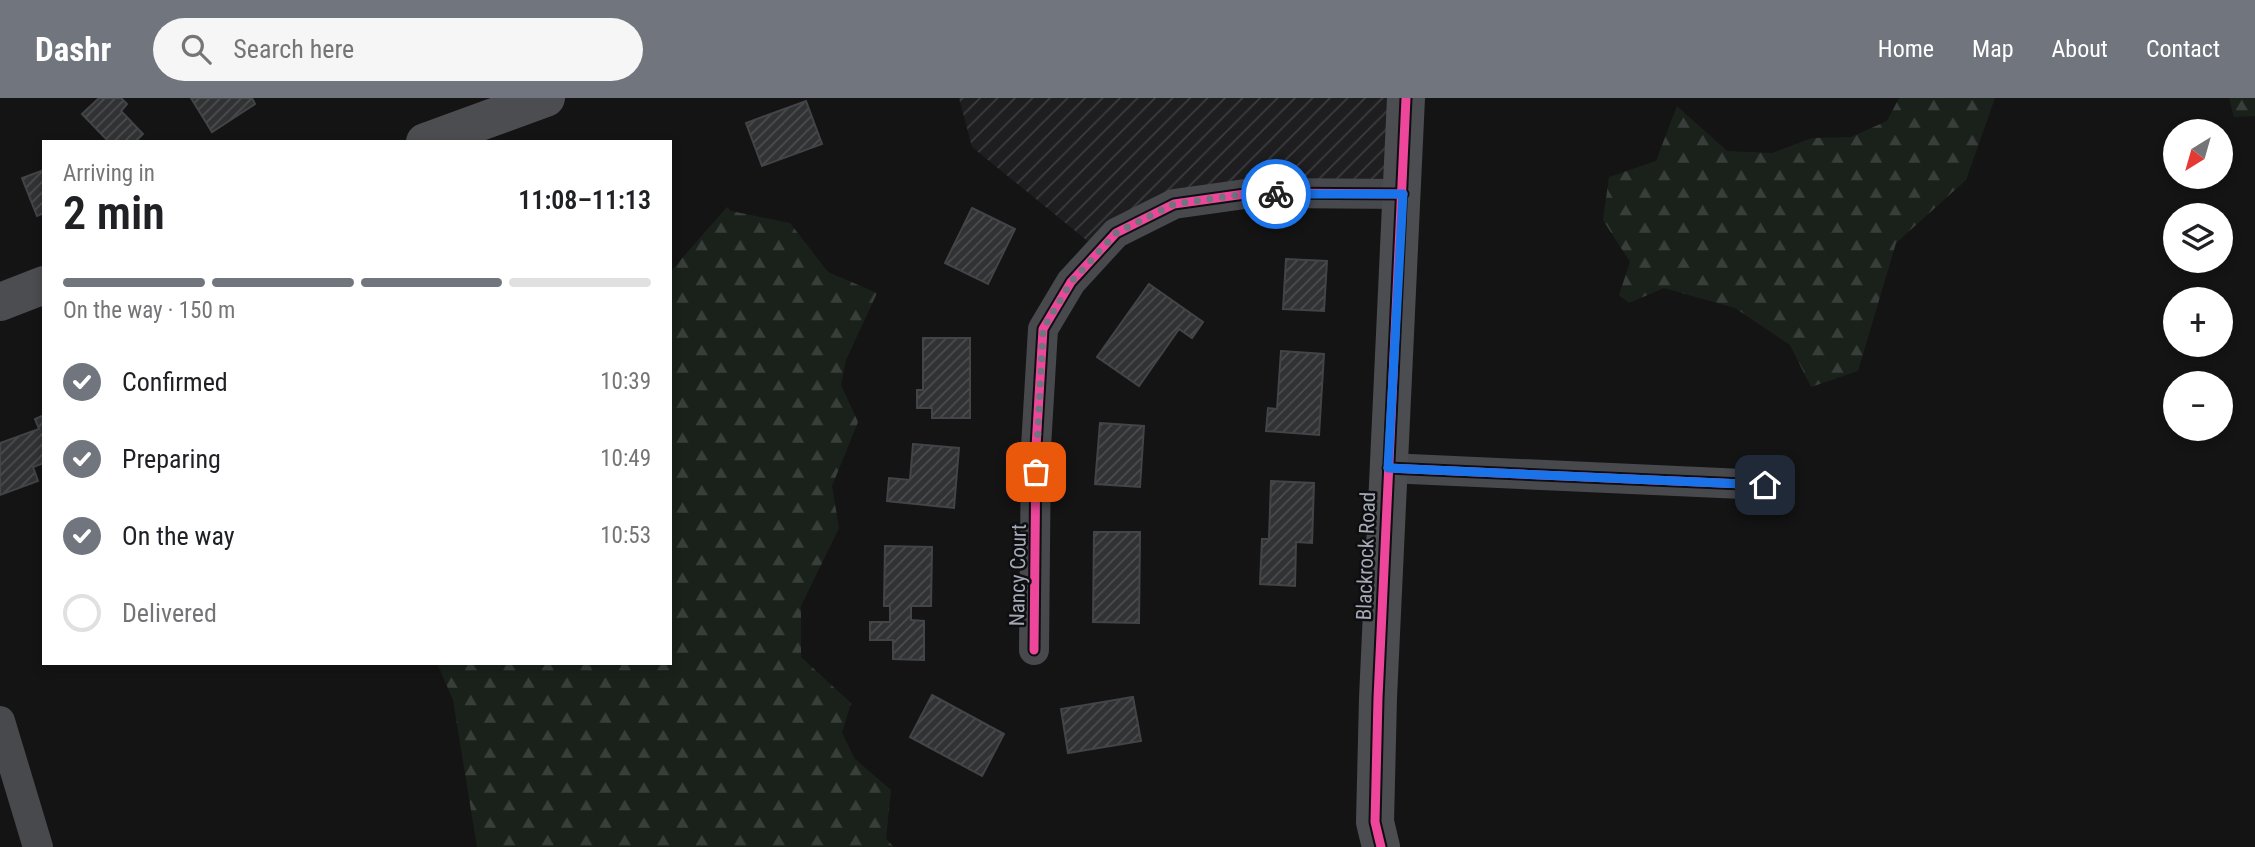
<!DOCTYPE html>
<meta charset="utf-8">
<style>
:root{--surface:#fff;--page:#f6f6f6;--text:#202124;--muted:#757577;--line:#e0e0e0;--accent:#71757d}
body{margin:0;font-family:"Roboto Condensed",sans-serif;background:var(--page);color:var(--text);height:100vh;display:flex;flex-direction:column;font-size:26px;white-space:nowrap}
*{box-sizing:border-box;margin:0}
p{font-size:23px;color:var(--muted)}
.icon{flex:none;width:38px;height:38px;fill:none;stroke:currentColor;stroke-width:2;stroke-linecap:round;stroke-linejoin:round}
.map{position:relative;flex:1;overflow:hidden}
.details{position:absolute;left:42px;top:42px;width:630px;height:525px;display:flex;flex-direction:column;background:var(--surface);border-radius:0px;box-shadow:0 4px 10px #0003}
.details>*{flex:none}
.needle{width:46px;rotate:217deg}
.tools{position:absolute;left:2163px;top:21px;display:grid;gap:14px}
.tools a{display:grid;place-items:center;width:70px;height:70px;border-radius:50%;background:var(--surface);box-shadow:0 4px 10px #0003;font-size:35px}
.pin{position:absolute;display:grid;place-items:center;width:60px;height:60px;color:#fff;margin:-30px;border-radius:14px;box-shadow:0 4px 10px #0006}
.courier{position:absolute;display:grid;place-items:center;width:70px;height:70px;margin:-35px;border:5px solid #1a73e8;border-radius:50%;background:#fff;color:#222;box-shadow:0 2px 9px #0007}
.headline em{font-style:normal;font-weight:600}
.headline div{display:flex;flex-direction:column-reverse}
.headline{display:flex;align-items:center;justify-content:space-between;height:119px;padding:0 21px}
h1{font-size:46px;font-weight:600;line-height:52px}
.bar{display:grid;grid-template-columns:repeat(4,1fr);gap:10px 7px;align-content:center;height:84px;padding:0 21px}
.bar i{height:9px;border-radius:5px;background:var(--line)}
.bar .active{background:var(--accent)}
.bar p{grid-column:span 4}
ol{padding:0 21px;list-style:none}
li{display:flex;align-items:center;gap:21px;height:77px}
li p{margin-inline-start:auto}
li .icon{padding:7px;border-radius:50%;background:var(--accent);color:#fff;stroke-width:4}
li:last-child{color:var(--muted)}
li i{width:38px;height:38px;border:4px solid var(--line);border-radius:50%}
header{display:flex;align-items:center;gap:42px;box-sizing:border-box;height:98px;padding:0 35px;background:var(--accent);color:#fff}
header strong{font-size:33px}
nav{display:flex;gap:38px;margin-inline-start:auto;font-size:24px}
.search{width:490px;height:63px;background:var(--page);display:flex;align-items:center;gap:18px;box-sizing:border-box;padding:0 24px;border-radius:38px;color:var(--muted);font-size:26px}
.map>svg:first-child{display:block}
.industrial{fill:url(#industrial-furrows)}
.forest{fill:url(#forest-firs)}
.building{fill:url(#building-hatch);stroke:#424448;stroke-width:2}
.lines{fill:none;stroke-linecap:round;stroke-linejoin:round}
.street{stroke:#48494d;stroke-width:30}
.secondary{stroke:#4c4d51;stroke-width:38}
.cycleway-casing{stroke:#0e0e10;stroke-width:13}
.cycleway{stroke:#ed469a;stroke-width:9}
.done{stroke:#71757d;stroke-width:7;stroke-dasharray:0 12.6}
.route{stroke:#1a73e8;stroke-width:9}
.labels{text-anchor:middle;stroke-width:5;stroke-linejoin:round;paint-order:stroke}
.street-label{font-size:21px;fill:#a3a9b6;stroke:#0e0e10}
</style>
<header>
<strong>Dashr</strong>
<div class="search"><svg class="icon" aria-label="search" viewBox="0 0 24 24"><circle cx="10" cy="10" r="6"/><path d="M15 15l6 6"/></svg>Search here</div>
<nav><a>Home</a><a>Map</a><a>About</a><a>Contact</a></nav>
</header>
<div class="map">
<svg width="2255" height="749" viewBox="0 0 2255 749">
<defs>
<pattern id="industrial-furrows" width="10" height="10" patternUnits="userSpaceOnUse" patternTransform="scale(1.75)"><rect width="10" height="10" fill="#1e1e20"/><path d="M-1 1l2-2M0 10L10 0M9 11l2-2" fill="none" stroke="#3c3c3e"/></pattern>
<pattern id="forest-firs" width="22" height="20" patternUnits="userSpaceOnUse" patternTransform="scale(1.75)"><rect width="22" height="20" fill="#1a211b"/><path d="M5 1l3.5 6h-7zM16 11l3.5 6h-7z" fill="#383e3a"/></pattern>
<pattern id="building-hatch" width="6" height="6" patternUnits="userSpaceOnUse" patternTransform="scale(1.75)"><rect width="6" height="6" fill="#313233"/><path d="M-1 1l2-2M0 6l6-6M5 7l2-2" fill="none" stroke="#4c4d4e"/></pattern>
</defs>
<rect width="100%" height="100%" fill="#141414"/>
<path class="industrial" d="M959 0H1403L1398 97 1244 96 1096 150 972 49Z"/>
<g class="forest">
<path d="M1899 0H1995L1966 82 1896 145 1858 273 1811 289 1790 247 1735 210 1664 190 1629 205 1619 197 1630 164 1603 122 1609 79 1656 63 1677 8 1727 53 1772 55 1812 40 1851 39 1887 23Z"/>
<path d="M2229 0H2255V18L2234 19Z"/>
<path d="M727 109 731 113 790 125 828 174 877 195 846 262 841 287 858 324 832 388 839 430 801 508V559L851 605 842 635 855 661 891 692 886 741 894 749H477L453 602 437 565H670V174Z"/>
</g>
<g class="building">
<path d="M99 0H121L127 6 121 13 143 36 135 44H109L82 16Z"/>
<path d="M191 0H252L255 6 212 34Z"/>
<path d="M806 3 822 46 762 68 746 25Z"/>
<path d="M44 72V115L37 118 22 80Z"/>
<path d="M972 110 1015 131 988 186 945 165Z"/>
<path d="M1286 161 1327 163 1324 213 1283 211Z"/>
<path d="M1149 186 1203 224 1192 240 1179 231 1139 288 1097 259Z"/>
<path d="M923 240H970V320H932V310H917V292H923Z"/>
<path d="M1281 253 1324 256 1319 337 1266 333 1268 310 1277 311Z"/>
<path d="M44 317V365L33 369 38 383 0 397V345L39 331 35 321Z"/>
<path d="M1100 325 1144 328 1140 389 1095 386Z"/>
<path d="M913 346 959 350 954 410 887 403 889 380 910 382Z"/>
<path d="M1271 383 1314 385 1312 445 1296 444 1295 488 1260 486 1262 441H1269Z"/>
<path d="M1094 434H1140L1139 525 1093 524Z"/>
<path d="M885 448 932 449 931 508H911V522L924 523V562L893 561V542H870V524H890V508H884Z"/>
<path d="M932 597 1004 636 982 678 910 639Z"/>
<path d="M1133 599 1141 643 1068 655 1061 611Z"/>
</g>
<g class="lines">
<g class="street">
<path d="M1388 370 1765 387"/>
<path d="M1034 552 1036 349 1043 231 1071 184 1116 135 1174 106 1252 95 1403 96"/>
<path d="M0 623 38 749"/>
</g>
<g class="secondary">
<path d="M425 44 546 0"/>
<path d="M0 204 44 187"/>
<path d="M1381 749 1375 724 1378 600 1406 0"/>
</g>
<defs>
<g id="cycleway">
<path d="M1388 370 1765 387"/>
<path d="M1034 552 1036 349 1043 231 1071 184 1116 135 1174 106 1252 95 1403 96"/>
<path d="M1381 749 1375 724 1378 600 1406 0"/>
</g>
</defs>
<use href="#cycleway" class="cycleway-casing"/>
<use href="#cycleway" class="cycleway"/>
</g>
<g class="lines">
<path class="done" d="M1036 374 1043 231 1071 184 1116 135 1174 106 1252 95 1276 96"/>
<path class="route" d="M1276 96H1403L1388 370 1765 387"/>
</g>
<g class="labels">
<g class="street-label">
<text transform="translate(1366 458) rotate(-88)" y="7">Blackrock Road</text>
<text transform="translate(1018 477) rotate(-89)" y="7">Nancy Court</text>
</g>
</g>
</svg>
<div class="tools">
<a><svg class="needle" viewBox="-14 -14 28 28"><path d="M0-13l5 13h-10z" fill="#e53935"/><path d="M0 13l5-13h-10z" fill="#757577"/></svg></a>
<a><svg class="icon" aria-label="layers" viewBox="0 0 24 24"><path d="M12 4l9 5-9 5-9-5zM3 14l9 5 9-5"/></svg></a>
<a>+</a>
<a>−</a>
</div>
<div class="pin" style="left:1036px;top:374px;background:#ea580c"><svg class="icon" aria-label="bag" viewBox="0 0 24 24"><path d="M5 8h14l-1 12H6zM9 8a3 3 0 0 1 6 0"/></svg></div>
<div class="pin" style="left:1765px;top:387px;background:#1f2937"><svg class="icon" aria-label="home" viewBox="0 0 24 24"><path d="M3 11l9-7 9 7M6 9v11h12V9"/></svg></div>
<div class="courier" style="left:1276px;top:96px"><svg class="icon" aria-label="bike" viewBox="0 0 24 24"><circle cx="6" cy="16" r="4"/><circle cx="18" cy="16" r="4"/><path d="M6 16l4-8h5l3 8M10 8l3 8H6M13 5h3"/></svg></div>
<section class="details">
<div class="headline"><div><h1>2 min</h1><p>Arriving in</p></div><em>11:08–11:13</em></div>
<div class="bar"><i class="active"></i><i class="active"></i><i class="active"></i><i></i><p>On the way · 150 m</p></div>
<ol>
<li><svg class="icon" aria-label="check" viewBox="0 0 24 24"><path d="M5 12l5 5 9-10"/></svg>Confirmed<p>10:39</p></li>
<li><svg class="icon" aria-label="check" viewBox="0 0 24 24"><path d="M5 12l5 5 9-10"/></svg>Preparing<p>10:49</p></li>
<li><svg class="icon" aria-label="check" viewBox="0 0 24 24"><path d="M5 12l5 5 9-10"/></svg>On the way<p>10:53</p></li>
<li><i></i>Delivered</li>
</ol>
</section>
</div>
